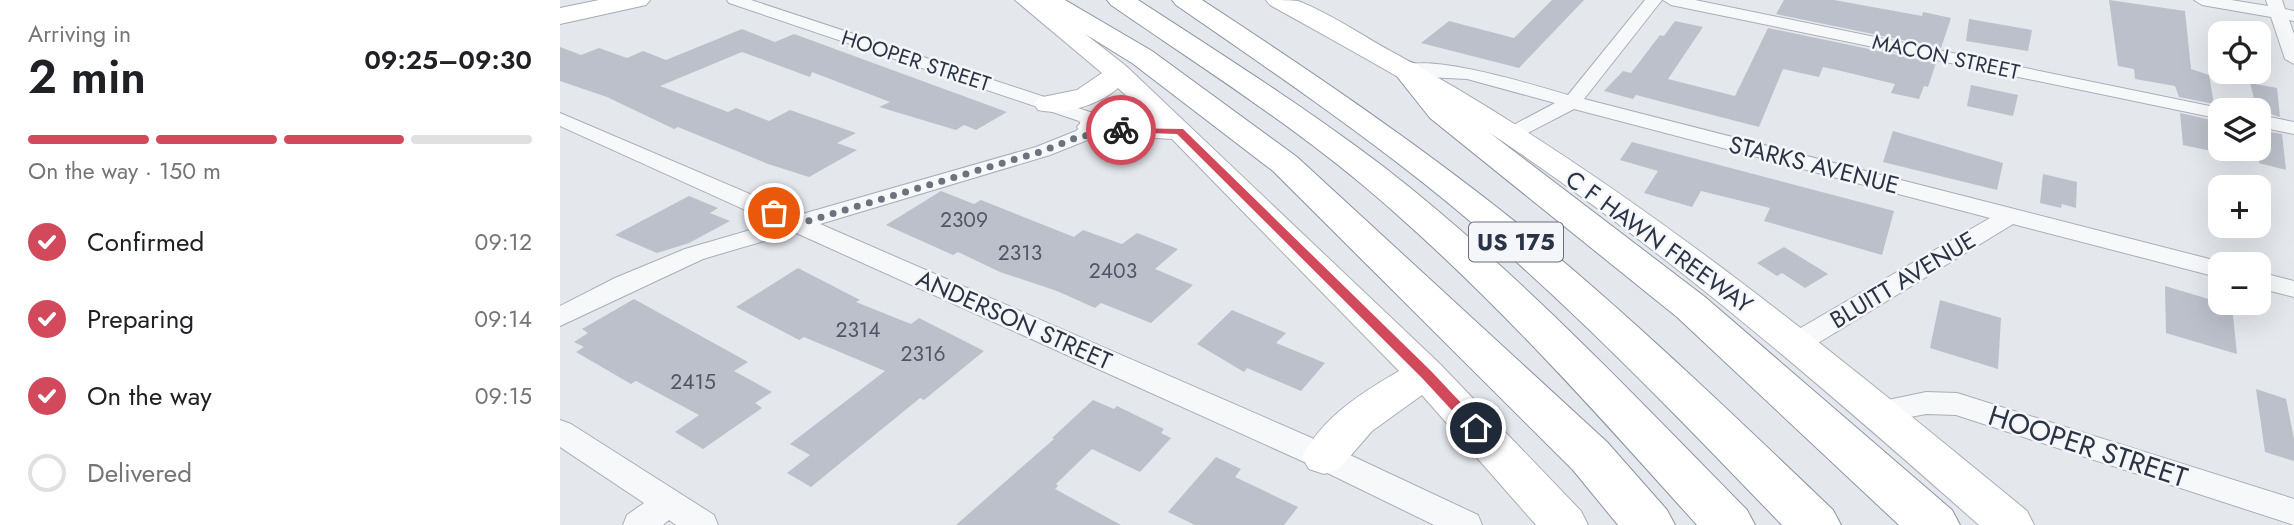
<!DOCTYPE html>
<meta charset="utf-8">
<style>
:root{--surface:#fff;--page:#f2f2f2;--text:#202124;--muted:#757577;--line:#e0e0e0;--accent:#d1495b}
body{margin:0;font-family:Jost,sans-serif;background:var(--page);color:var(--text);height:100vh;display:flex;flex-direction:column;font-size:26px;white-space:nowrap}
*{box-sizing:border-box;margin:0}
p{font-size:23px;color:var(--muted)}
.icon{flex:none;width:38px;height:38px;fill:none;stroke:currentColor;stroke-width:2;stroke-linecap:round;stroke-linejoin:round}
.map{position:relative;flex:1;overflow:hidden}
.details{display:flex;flex-direction:column;background:var(--surface);width:560px}
.details>*{flex:none}
.fabs{position:absolute;left:1648px;top:21px;display:grid;gap:14px}
.fabs a{display:grid;place-items:center;width:63px;height:63px;border-radius:14px;background:var(--surface);box-shadow:0 7px 28px #0002;font-size:35px}
.pin{position:absolute;display:grid;place-items:center;width:60px;height:60px;color:#fff;margin:-30px;border:4px solid #fff;border-radius:50%;box-shadow:0 2px 7px #0007}
.courier{position:absolute;display:grid;place-items:center;width:70px;height:70px;margin:-35px;border:5px solid #d1495b;border-radius:50%;background:#fff;color:#222;box-shadow:0 2px 9px #0007}
.summary em{font-style:normal;font-weight:600}
.summary div{display:flex;flex-direction:column-reverse}
.summary{display:flex;align-items:center;justify-content:space-between;height:119px;padding:0 28px}
h1{font-size:46px;font-weight:600;line-height:52px}
.bar{display:grid;grid-template-columns:repeat(4,1fr);gap:10px 7px;align-content:center;height:84px;padding:0 28px}
.bar i{height:9px;border-radius:5px;background:var(--line)}
.bar .selected{background:var(--accent)}
.bar p{grid-column:span 4}
ol{padding:0 28px;list-style:none}
li{display:flex;align-items:center;gap:21px;height:77px}
li p{margin-inline-start:auto}
li .icon{padding:7px;border-radius:50%;background:var(--accent);color:#fff;stroke-width:4}
li:last-child{color:var(--muted)}
li i{width:38px;height:38px;border:4px solid var(--line);border-radius:50%}
main{display:flex;flex:1;min-height:0}
.map>svg:first-child{display:block}
.building{fill:#bbc0ca}
.lines{fill:none;stroke-linecap:round;stroke-linejoin:round}
.street-casing{stroke:#a9aeb7;stroke-width:2}
.secondary-casing{stroke:#a9aeb7;stroke-width:2}
.primary-casing{stroke:#a3abb8;stroke-width:2}
.highway-casing{stroke:#8b94a3;stroke-width:2}
.street{fill:#f7f8fa;fill-rule:evenodd}
.secondary{fill:#fff;fill-rule:evenodd}
.primary{fill:#fff;fill-rule:evenodd}
.highway{fill:#fff;fill-rule:evenodd}
.route{fill:#d1495b}
.done{stroke:#6c737f;stroke-width:7;stroke-dasharray:0 12.6}
.labels{text-anchor:middle;stroke-width:5;stroke-linejoin:round;paint-order:stroke}
.far-street-label{font-size:21px;fill:#2b3445;stroke:#f4f6f9}
.number-label{font-size:21px;fill:#4f5766}
.shield{fill:#f4f6f9;stroke:#676e7b;stroke-width:2}
.shield-label{font-size:23px;font-weight:bold;fill:#2b3445}
.street-label{font-size:24px;fill:#2b3445;stroke:#f4f6f9}
.near-street-label{font-size:28px;fill:#2b3445;stroke:#f4f6f9}
</style>
<main>
<section class="details">
<div class="summary"><div><h1>2 min</h1><p>Arriving in</p></div><em>09:25–09:30</em></div>
<div class="bar"><i class="selected"></i><i class="selected"></i><i class="selected"></i><i></i><p>On the way · 150 m</p></div>
<ol>
<li><svg class="icon" aria-label="check" viewBox="0 0 24 24"><path d="M5 12l5 5 9-10"/></svg>Confirmed<p>09:12</p></li>
<li><svg class="icon" aria-label="check" viewBox="0 0 24 24"><path d="M5 12l5 5 9-10"/></svg>Preparing<p>09:14</p></li>
<li><svg class="icon" aria-label="check" viewBox="0 0 24 24"><path d="M5 12l5 5 9-10"/></svg>On the way<p>09:15</p></li>
<li><i></i>Delivered</li>
</ol>
</section>
<div class="map">
<svg width="1734" height="525" viewBox="0 0 1734 525">
<rect width="100%" height="100%" fill="#e4e7ec"/>
<g class="building">
<path d="M992 0H1024L959 68 861 43 889 21 954 38Z"/>
<path d="M1224 0H1274L1362 16 1363 12 1391 18 1381 48 1216 14Z"/>
<path d="M1549 0 1625 11 1631 69 1649 75 1654 104 1619 97 1615 86 1575 79 1574 69 1558 66Z"/>
<path d="M1409 19 1472 30 1468 51 1406 41Z"/>
<path d="M1115 21 1143 27 1108 79 1175 96 1208 28 1376 63 1368 87 1364 86 1359 99 1331 93 1335 84 1277 70 1263 67 1259 77 1223 69 1199 127 1076 95 1073 99 1044 91 1063 71 1071 73 1100 35 1104 36Z"/>
<path d="M182 29 215 42 234 34 447 112 416 130 404 125 396 130 319 107 330 102 252 72 250 77 182 52 100 86 168 112 176 108 209 121 230 110 296 133 277 143 297 150 249 177 208 164 118 127 114 129 47 97 0 81V47L21 55 39 48 67 58 83 51 106 60Z"/>
<path d="M1690 83 1717 88 1720 117 1697 110Z"/>
<path d="M1411 85 1458 95 1453 116 1407 106Z"/>
<path d="M1620 113 1656 121 1661 153 1623 145Z"/>
<path d="M1699 130 1722 134 1726 170 1699 163Z"/>
<path d="M1333 131 1443 163 1437 190 1323 162Z"/>
<path d="M1072 142 1334 211 1322 255 1204 221 1210 208 1141 191 1132 207 1084 193 1098 171 1060 160Z"/>
<path d="M1483 174 1517 182 1516 208 1502 204 1501 208 1480 203Z"/>
<path d="M381 191 414 204 421 200 514 237 523 230 562 244 577 233 618 249 595 269 633 285 591 323 541 303 535 308 497 291 440 272 398 252 393 255 326 225Z"/>
<path d="M129 196 158 208 150 213 170 221 129 243 97 253 55 235Z"/>
<path d="M1224 247 1268 274 1245 288 1222 273 1217 276 1197 263Z"/>
<path d="M238 268 300 300 296 302 351 324 359 318 424 351 364 400 360 398 251 487 227 473 250 455 230 444 325 371 244 337 239 340 176 307Z"/>
<path d="M1605 286 1672 306 1677 354 1606 333Z"/>
<path d="M74 299 188 362 174 371 212 392 195 403 202 408 143 449 115 432 139 415 76 381 71 384 16 352 24 347 14 342 28 333 22 329Z"/>
<path d="M1380 300 1441 318 1438 369 1370 348Z"/>
<path d="M672 310 726 333 716 343 765 363 741 391 687 368 684 372 637 344Z"/>
<path d="M1696 389 1726 399 1734 439V461L1705 452Z"/>
<path d="M533 400 554 409 557 406 604 429 601 433 611 438 580 472 532 449 496 484 498 486 495 489 561 525H396L494 439 492 438Z"/>
<path d="M656 457 681 469 675 477 738 507 724 525H635L608 512Z"/>
</g>
<g class="lines">
<defs>
<g id="street">
<path d="M167 0H191L533 113 542 120V127L530 139 490 155 260 224 775 448 918 515 922 525H874L753 466 234 232 143 259 0 326V306L55 278 125 249 214 223 0 126V113L239 215 476 147 516 131 522 125 519 121 169 3Z"/>
<path d="M1085 0H1102L1024 99 1669 264H1661V278L1453 224 1245 351 1235 354 1225 351 1221 344 1225 337 1430 218 1014 109 958 138H944L941 134 944 130 995 103 907 79 847 76 838 70C856 48 980 87 1008 95Z"/>
<path d="M1103 0H1135L1669 110H1661V119L1111 5Z"/>
<path d="M1634 0H1671L1708 6 1706 0H1722L1725 9 1734 11V21L1729 20 1734 34V64L1725 59 1711 17 1642 5Z"/>
<path d="M1699 115 1734 122V134L1699 127Z"/>
<path d="M1699 272 1734 281V297L1699 288Z"/>
<path d="M1366 392 1397 393 1734 499V525L1396 415 1366 414 1319 423 1309 420 1304 412 1309 404Z"/>
<path d="M0 420 11 424 154 515 158 525H116L109 520 103 525H63L67 515 84 503 0 447Z"/>
</g>
<g id="secondary">
<path d="M455 0H482L566 66 880 364 1021 511 1028 525H976L862 395 812 431 779 469 764 474 749 469 742 457C763 417 801 393 839 371L612 139 522 133 517 127 522 121 532 118 593 121 558 88C539 105 503 116 478 110L474 104 478 98 517 90 542 73Z"/>
<path d="M706 0C716 0 729 0 738 1 772 14 804 37 836 54 1064 179 1267 347 1467 511L1474 525H1419C1265 389 1109 253 939 139 865 90 787 48 710 5Z"/>
</g>
<path id="primary" d="M39 0H90L86 5 0 24V8Z"/>
<g id="highway">
<path d="M474 0H505L592 51 737 157 1047 442 1107 510 1115 525H1058L1013 470 713 171 572 63 478 5Z"/>
<path d="M547 0H578C661 54 745 107 824 167 955 269 1070 391 1187 510L1195 525H1137C1040 417 943 308 834 212 747 134 647 71 551 5Z"/>
<path d="M612 0H642C758 76 872 153 979 241 1081 326 1177 418 1273 510L1281 525H1222C1122 421 1021 316 911 222 818 143 716 74 616 5Z"/>
<path d="M847 61 857 64 892 104 1145 297 1392 510 1400 525H1339L1117 317 870 118 832 70 837 64Z"/>
</g>
</defs>
<use href="#street" class="street-casing"/>
<use href="#secondary" class="secondary-casing"/>
<use href="#primary" class="primary-casing"/>
<use href="#highway" class="highway-casing"/>
<use href="#street" class="street"/>
<use href="#secondary" class="secondary"/>
<use href="#primary" class="primary"/>
<use href="#highway" class="highway"/>
</g>
<path class="route" d="M558 128 623 129 871 371 921 424V432H912L862 378 617 134 561 132 556 130Z"/>
<g class="lines">
<path class="done" d="M214 213 238 224 483 151 518 137 561 130"/>
</g>
<g class="labels">
<g class="far-street-label">
<text transform="translate(1386 57) rotate(12)" y="7">MACON STREET</text>
<text transform="translate(356 61) rotate(18)" y="7">HOOPER STREET</text>
</g>
<g class="number-label">
<text x="404" y="227">2309</text>
<text x="460" y="260">2313</text>
<text x="553" y="278">2403</text>
<text x="298" y="337">2314</text>
<text x="363" y="361">2316</text>
<text x="133" y="389">2415</text>
</g>
<rect class="shield" x="909" y="222.5" width="94" height="39" rx="5"/>
<g class="shield-label">
<text x="956" y="250">US 175</text>
</g>
<g class="street-label">
<text transform="translate(1254 165) rotate(14)" y="8">STARKS AVENUE</text>
<text transform="translate(1099 242) rotate(36)" y="8">C F HAWN FREEWAY</text>
<text transform="translate(1343 280) rotate(-31)" y="8">BLUITT AVENUE</text>
<text transform="translate(454 320) rotate(24)" y="8">ANDERSON STREET</text>
</g>
<g class="near-street-label">
<text transform="translate(1528 446) rotate(18)" y="10">HOOPER STREET</text>
</g>
</g>
</svg>
<div class="fabs">
<a><svg class="icon" aria-label="locate" viewBox="0 0 24 24"><circle cx="12" cy="12" r="6"/><path d="M12 2v4M12 18v4M2 12h4M18 12h4"/></svg></a>
<a><svg class="icon" aria-label="layers" viewBox="0 0 24 24"><path d="M12 4l9 5-9 5-9-5zM3 14l9 5 9-5"/></svg></a>
<a>+</a>
<a>−</a>
</div>
<div class="pin" style="left:214px;top:213px;background:#ea580c"><svg class="icon" aria-label="bag" viewBox="0 0 24 24"><path d="M5 8h14l-1 12H6zM9 8a3 3 0 0 1 6 0"/></svg></div>
<div class="pin" style="left:916px;top:428px;background:#1f2937"><svg class="icon" aria-label="home" viewBox="0 0 24 24"><path d="M3 11l9-7 9 7M6 9v11h12V9"/></svg></div>
<div class="courier" style="left:561px;top:130px"><svg class="icon" aria-label="bike" viewBox="0 0 24 24"><circle cx="6" cy="16" r="4"/><circle cx="18" cy="16" r="4"/><path d="M6 16l4-8h5l3 8M10 8l3 8H6M13 5h3"/></svg></div>
</div>
</main>
